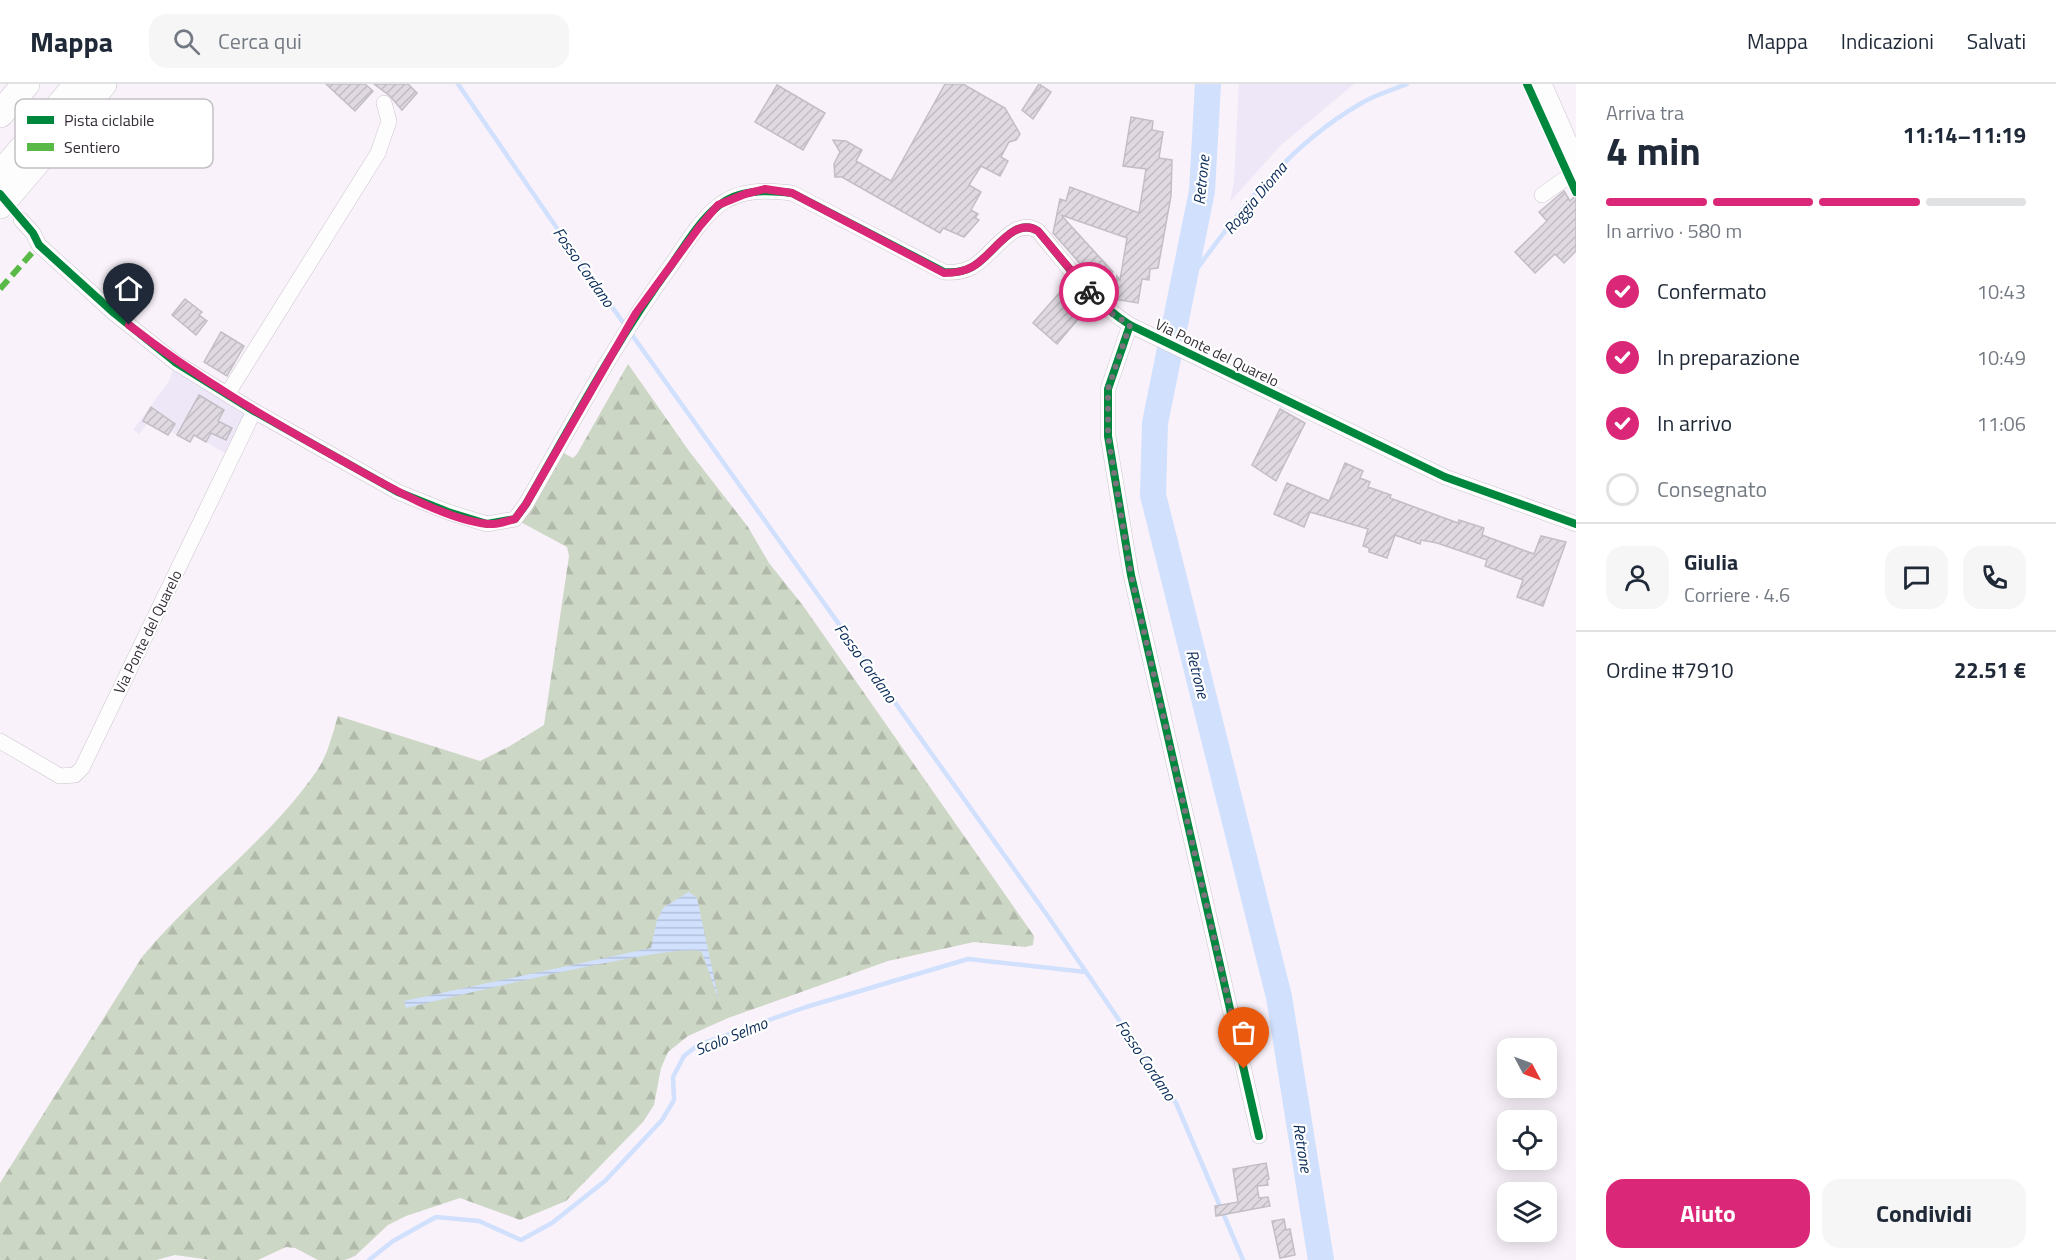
<!DOCTYPE html>
<html lang="it">
<meta charset="utf-8">
<style>
:root{--surface:#fff;--page:#f6f6f7;--text:#1f2937;--muted:#747a83;--line:#e0e1e3;--accent:#db2777}
body{margin:0;font-family:"Titillium Web",sans-serif;background:var(--page);color:var(--text);height:100vh;display:flex;flex-direction:column;font-size:22px;white-space:nowrap}
*{box-sizing:border-box;margin:0}
p{font-size:20px;color:var(--muted)}
.icon{flex:none;width:33px;height:33px;fill:none;stroke:currentColor;stroke-width:2;stroke-linecap:round;stroke-linejoin:round}
.map{position:relative;flex:1;overflow:hidden}
.details{display:flex;flex-direction:column;background:var(--surface);width:480px}
.details>*{flex:none}
.needle{width:39px;rotate:131deg}
.buttons{position:absolute;left:1497px;top:954px;display:grid;gap:12px}
.buttons a{display:grid;place-items:center;width:60px;height:60px;border-radius:12px;background:var(--surface);box-shadow:0 3px 15px #0003;font-size:30px}
.pin{position:absolute;display:grid;place-items:center;width:51px;height:51px;color:#fff;margin:-62px -26px;border-radius:50% 50% 50% 0;rotate:-45deg;box-shadow:0 0 6px #0007}
.pin .icon{rotate:45deg}
.courier{position:absolute;display:grid;place-items:center;width:60px;height:60px;margin:-30px;border:4px solid #db2777;border-radius:50%;background:#fff;color:#222;box-shadow:0 2px 8px #0007}
.summary em{font-style:normal;font-weight:700}
.summary div{display:flex;flex-direction:column-reverse}
.summary{display:flex;align-items:center;justify-content:space-between;height:102px;padding:0 30px}
h1{font-size:39px;font-weight:700;line-height:45px}
.bar{display:grid;grid-template-columns:repeat(4,1fr);gap:9px 6px;align-content:center;height:72px;padding:0 30px}
.bar i{height:8px;border-radius:4px;background:var(--line)}
.bar .active{background:var(--accent)}
.bar p{grid-column:span 4}
.line{display:flex;align-items:center;gap:15px;padding:0 30px;border-top:2px solid var(--line)}
.line div{flex:1}
.round{display:grid;place-items:center;flex:none;width:63px;height:63px;border-radius:18px;background:var(--page)}
ol{padding:0 30px;list-style:none}
li{display:flex;align-items:center;gap:18px;height:66px}
li p{margin-inline-start:auto}
li .icon{padding:6px;border-radius:50%;background:var(--accent);color:#fff;stroke-width:4}
li:last-child{color:var(--muted)}
li i{width:33px;height:33px;border:3px solid var(--line);border-radius:50%}
.action{display:flex;gap:12px;margin-top:auto;padding:12px 30px}
.action a{flex:1;height:69px;border-radius:18px;background:var(--accent);color:#fff;font-size:24px;font-weight:700;line-height:69px;text-align:center}
.action a+a{background:var(--page);color:var(--text)}
header{display:flex;align-items:center;gap:36px;box-sizing:border-box;height:84px;padding:0 30px;background:var(--surface);border-bottom:2px solid var(--line)}
header strong{font-size:28px}
nav{display:flex;gap:33px;margin-inline-start:auto;font-size:21px}
.search{width:420px;height:54px;background:var(--page);display:flex;align-items:center;gap:15px;box-sizing:border-box;padding:0 21px;border-radius:18px;color:var(--muted);font-size:22px}
main{display:flex;flex:1;min-height:0}
.map>svg:first-child{display:block}
.industrial{fill:#eee7f7}
.forest{fill:url(#forest-firs)}
.water{fill:url(#water-rules)}
.lines{fill:none;stroke-linecap:round;stroke-linejoin:round}
.stream{stroke:#d0e0fd;stroke-width:4.5}
.river{stroke:#d0e0fd;stroke-width:26}
.building{fill:url(#building-hatch);stroke:#c3bdc5;stroke-width:1.5}
.street-casing{stroke:#ccc5cd;stroke-width:16}
.secondary-casing{stroke:#ccc5cd;stroke-width:22}
.highway-casing{stroke:#ccc5cd;stroke-width:28}
.street{stroke:#fefdfe;stroke-width:15}
.secondary{stroke:#fefdfe;stroke-width:21}
.highway{stroke:#fefdfe;stroke-width:27}
.quiet{stroke:#58b947;stroke-width:6;stroke-dasharray:12 6;stroke-linecap:butt}
.cycleway-casing{stroke:#fff;stroke-width:11}
.cycleway{stroke:#00873e;stroke-width:8}
.done{stroke:#7a737c;stroke-width:6;stroke-dasharray:0 10.8}
.route{stroke:#db2777;stroke-width:8}
.labels{text-anchor:middle;stroke-width:4.5;stroke-linejoin:round;paint-order:stroke}
.street-label{font-size:15px;fill:#352e38;stroke:#fff}
.water-label{font-size:16px;font-style:italic;fill:#0b2c59;stroke:#fff}
.key{fill:#fff;stroke:#c2c0c3;stroke-width:1.5}
.key-label{font-size:16px;fill:#352e38}
</style>
<header>
<strong>Mappa</strong>
<div class="search"><svg class="icon" aria-label="search" viewBox="0 0 24 24"><circle cx="10" cy="10" r="6"/><path d="M15 15l6 6"/></svg>Cerca qui</div>
<nav><a>Mappa</a><a>Indicazioni</a><a>Salvati</a></nav>
</header>
<main>
<div class="map">
<svg width="1576" height="1176" viewBox="0 0 1576 1176">
<defs>
<pattern id="forest-firs" width="22" height="20" patternUnits="userSpaceOnUse" patternTransform="scale(1.5)"><rect width="22" height="20" fill="#cdd7c5"/><path d="M5 1l3.5 6h-7zM16 11l3.5 6h-7z" fill="#b1b9aa"/></pattern>
<pattern id="water-rules" width="6" height="5" patternUnits="userSpaceOnUse" patternTransform="scale(1.5)"><rect width="6" height="5" fill="#d0e0fd"/><path d="M0 2.5h6" fill="none" stroke="#b3c0da"/></pattern>
<pattern id="building-hatch" width="6" height="6" patternUnits="userSpaceOnUse" patternTransform="scale(1.5)"><rect width="6" height="6" fill="#e0d9e2"/><path d="M-1 1l2-2M0 6l6-6M5 7l2-2" fill="none" stroke="#c1bbc3"/></pattern>
</defs>
<rect width="100%" height="100%" fill="#f9f2fa"/>
<g class="industrial">
<path d="M1239 0H1354L1281 61 1230 118 1234 97Z"/>
<path d="M174 283 250 328 230 372 194 351 190 358 171 348 168 351 147 340 139 350 133 346 169 297Z"/>
</g>
<path class="forest" d="M628 280 689 367 748 443 769 479 804 523 1034 852 1033 861 1025 863 974 858 888 877 728 934 688 952 668 968 661 984 654 1021 643 1038 566 1117 520 1136 460 1114 406 1132 388 1141 355 1172 345 1176H318L295 1164 286 1163 258 1176H211L175 1171 156 1176H0V1099L142 873C196 808 268 757 316 688 328 671 332 651 338 632L480 677 510 662 544 641 569 472 567 463 515 435 557 366 573 374 577 370Z"/>
<path class="water" d="M689 808 697 814 719 917 702 868C685 855 442 916 406 924L404 917 651 864 657 836 664 823Z"/>
<g class="lines">
<g class="stream">
<path d="M458 0 587 188 1047 831 1176 1019 1243 1176"/>
<path d="M1180 208C1232 137 1282 65 1360 20 1374 11 1392 6 1407 0"/>
<path d="M369 1176 393 1157 436 1133 479 1137 521 1156 552 1139 605 1097 662 1036 674 1016 673 993 684 972 698 961 806 923 968 875 1086 888"/>
</g>
<path class="river" d="M1208 0 1202 107 1155 339 1153 411 1279 913 1321 1176"/>
</g>
<g class="building">
<path d="M326 0H365L373 7 355 27Z"/>
<path d="M374 0H408L417 9 402 26 390 12Z"/>
<path d="M945 0H963L1005 24 1020 50 1016 56 1009 58 1001 73 1008 77 1000 92 981 82 969 101 981 108 971 126 978 130 975 134 979 136 964 153 943 144 940 149 842 93H835L834 80 840 68 833 56 846 57 862 66 856 77 891 97Z"/>
<path d="M1039 0 1051 8 1033 35 1022 26Z"/>
<path d="M777 1 825 29 803 66 755 38Z"/>
<path d="M1131 33 1153 37 1152 46 1163 48 1159 74 1172 76 1171 112 1158 184 1150 185 1149 196 1142 195 1138 219 1113 215 1117 192 1120 196 1127 154 1061 131 1113 188 1099 201 1053 149 1060 115 1066 117 1070 103 1139 129 1146 85 1123 82Z"/>
<path d="M1564 107 1570 117 1576 111V167L1564 179 1555 170 1535 189 1515 168 1547 137 1539 128Z"/>
<path d="M1067 200 1090 221 1057 260 1033 239Z"/>
<path d="M185 215 202 228 199 231 207 237 196 251 172 231Z"/>
<path d="M221 248 244 262 227 292 204 278Z"/>
<path d="M199 311 224 326 218 337 232 344 226 356 211 349 206 358 194 351 190 358 177 351Z"/>
<path d="M151 323 175 340 168 351 143 337Z"/>
<path d="M1280 325 1305 339 1276 397 1252 381Z"/>
<path d="M1345 379 1363 387 1360 394 1370 398 1368 403 1391 411 1390 414 1458 439 1459 436 1484 444 1482 451 1534 470 1541 452 1566 458 1543 522 1517 513 1523 496 1485 482 1487 476 1437 459 1421 456 1420 460 1395 451 1387 474 1369 468V464L1363 462 1368 445 1310 428 1304 443 1274 430 1287 399 1329 417Z"/>
<path d="M1266 1079 1269 1095 1267 1096 1268 1101 1257 1102 1259 1114 1268 1113 1270 1122 1216 1132 1215 1122 1238 1118 1233 1085Z"/>
<path d="M1284 1135 1286 1146 1290 1145 1295 1171 1280 1174 1272 1137Z"/>
</g>
<g class="lines">
<defs>
<g id="street">
<path d="M1542 111 1576 87"/>
<path d="M21 136 33 149 39 161 114 229 175 278 254 327 398 408 448 428 487 440 515 435 526 420C572 340 615 258 670 183 684 163 699 137 718 122 738 105 767 106 792 109L944 188C954 189 963 188 972 183 993 172 1013 131 1038 147 1067 181 1091 216 1130 241L1445 393 1576 440"/>
<path d="M1130 241 1108 305V352L1131 491 1259 1052"/>
<path d="M228 309 378 69 389 37 384 19"/>
<path d="M0 657 60 692 75 691 82 684 254 327"/>
</g>
<path id="secondary" d="M1541 0 1576 80"/>
<g id="highway">
<path d="M0 30 26 0"/>
<path d="M0 91 78 0"/>
<path d="M0 121 103 0"/>
</g>
</defs>
<use href="#street" class="street-casing"/>
<use href="#secondary" class="secondary-casing"/>
<use href="#highway" class="highway-casing"/>
<use href="#street" class="street"/>
<use href="#secondary" class="secondary"/>
<use href="#highway" class="highway"/>
<path class="quiet" d="M0 205 39 161"/>
<defs>
<g id="cycleway">
<path d="M1527 0 1576 108"/>
<path d="M0 110 33 149 39 161 114 229 175 278 254 327 398 408 448 428 487 440 515 435 526 420C572 340 615 258 670 183 684 163 699 137 718 122 738 105 767 106 792 109L944 188C954 189 963 188 972 183 993 172 1013 131 1038 147 1067 181 1091 216 1130 241L1445 393 1576 440"/>
<path d="M1130 241 1108 305V352L1131 491 1259 1052"/>
</g>
</defs>
<use href="#cycleway" class="cycleway-casing"/>
<use href="#cycleway" class="cycleway"/>
</g>
<g class="lines">
<path class="done" d="M1089 208 1106 226 1130 241 1108 305V352L1131 491 1244 985"/>
<path class="route" d="M129 241C195 293 268 335 341 376 380 398 444 436 488 440 497 441 506 437 515 435L526 420 636 229 700 142 718 121 745 110 765 105 792 109 944 189C954 189 963 188 972 183 993 172 1013 131 1038 147L1089 208"/>
</g>
<g class="labels">
<g class="street-label">
<text transform="translate(1217 269) rotate(26)" y="5">Via Ponte del Quarelo</text>
<text transform="translate(148 548) rotate(-64)" y="5">Via Ponte del Quarelo</text>
</g>
<g class="water-label">
<text transform="translate(1201 96) rotate(-84)" y="6">Retrone</text>
<text transform="translate(1255 114) rotate(-50)" y="6">Roggia Dioma</text>
<text transform="translate(584 183) rotate(55)" y="6">Fosso Cordano</text>
<text transform="translate(866 579) rotate(54)" y="6">Fosso Cordano</text>
<text transform="translate(1198 590) rotate(76)" y="6">Retrone</text>
<text transform="translate(731 952) rotate(-22)" y="6">Scolo Selmo</text>
<text transform="translate(1146 976) rotate(56)" y="6">Fosso Cordano</text>
<text transform="translate(1303 1064) rotate(81)" y="6">Retrone</text>
</g>
</g>
<rect x="15" y="15" width="198" height="69" rx="9" class="key"/>
<rect x="27" y="32" width="27" height="8" fill="#00873e"/>
<rect x="27" y="59" width="27" height="8" fill="#58b947"/>
<g class="key-label">
<text x="64" y="42">Pista ciclabile</text>
<text x="64" y="69">Sentiero</text>
</g>
</svg>
<div class="buttons">
<a><svg class="needle" viewBox="-14 -14 28 28"><path d="M0-13l5 13h-10z" fill="#e53935"/><path d="M0 13l5-13h-10z" fill="#747a83"/></svg></a>
<a><svg class="icon" aria-label="locate" viewBox="0 0 24 24"><circle cx="12" cy="12" r="6"/><path d="M12 2v4M12 18v4M2 12h4M18 12h4"/></svg></a>
<a><svg class="icon" aria-label="layers" viewBox="0 0 24 24"><path d="M12 4l9 5-9 5-9-5zM3 14l9 5 9-5"/></svg></a>
</div>
<div class="pin" style="left:1244px;top:985px;background:#ea580c"><svg class="icon" aria-label="bag" viewBox="0 0 24 24"><path d="M5 8h14l-1 12H6zM9 8a3 3 0 0 1 6 0"/></svg></div>
<div class="pin" style="left:129px;top:241px;background:#1f2937"><svg class="icon" aria-label="home" viewBox="0 0 24 24"><path d="M3 11l9-7 9 7M6 9v11h12V9"/></svg></div>
<div class="courier" style="left:1089px;top:208px"><svg class="icon" aria-label="bike" viewBox="0 0 24 24"><circle cx="6" cy="16" r="4"/><circle cx="18" cy="16" r="4"/><path d="M6 16l4-8h5l3 8M10 8l3 8H6M13 5h3"/></svg></div>
</div>
<section class="details">
<div class="summary"><div><h1>4 min</h1><p>Arriva tra</p></div><em>11:14–11:19</em></div>
<div class="bar"><i class="active"></i><i class="active"></i><i class="active"></i><i></i><p>In arrivo · 580 m</p></div>
<ol>
<li><svg class="icon" aria-label="check" viewBox="0 0 24 24"><path d="M5 12l5 5 9-10"/></svg>Confermato<p>10:43</p></li>
<li><svg class="icon" aria-label="check" viewBox="0 0 24 24"><path d="M5 12l5 5 9-10"/></svg>In preparazione<p>10:49</p></li>
<li><svg class="icon" aria-label="check" viewBox="0 0 24 24"><path d="M5 12l5 5 9-10"/></svg>In arrivo<p>11:06</p></li>
<li><i></i>Consegnato</li>
</ol>
<div class="line" style="height:108px"><a class="round"><svg class="icon" aria-label="person" viewBox="0 0 24 24"><circle cx="12" cy="8" r="4"/><path d="M4 21q1-7 8-7t8 7"/></svg></a><div><b>Giulia</b><p>Corriere · 4.6</p></div><a class="round"><svg class="icon" aria-label="chat" viewBox="0 0 24 24"><path d="M4 5h16v11H9l-5 4z"/></svg></a><a class="round"><svg class="icon" aria-label="phone" viewBox="0 0 24 24"><path d="M5 4h4l2 5-3 2q2 4 5 5l2-3 5 2v4C11 20 4 13 5 4z"/></svg></a></div>
<div class="line" style="height:78px"><div>Ordine #7910</div><b>22.51 €</b></div>
<div class="action"><a>Aiuto</a><a>Condividi</a></div>
</section>
</main>
